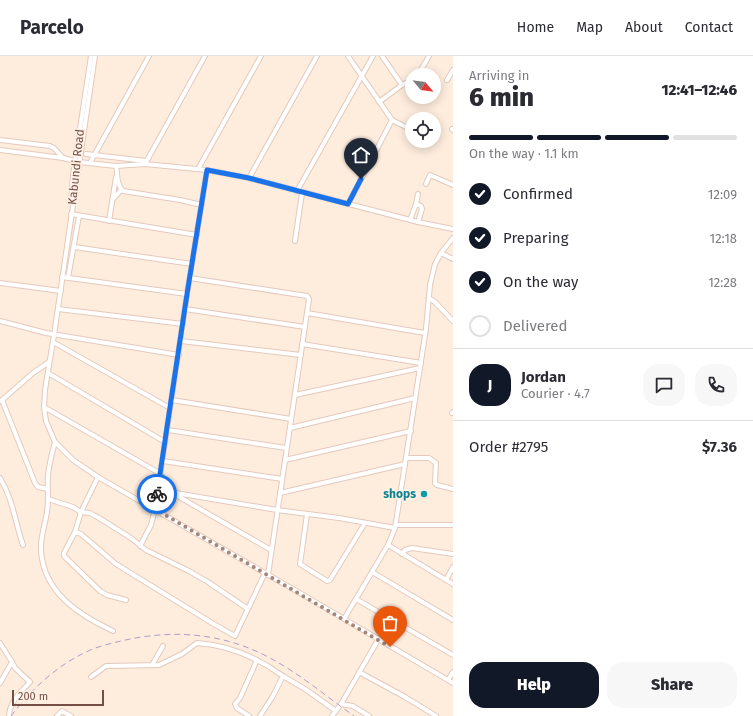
<!DOCTYPE html>
<meta charset="utf-8">
<style>
:root{--surface:#fff;--page:#f7f7f7;--text:#2b2b33;--muted:#7c7c81;--line:#e1e1e2;--accent:#111827}
body{margin:0;font-family:"Fira Sans",sans-serif;background:var(--page);color:var(--text);height:100vh;display:flex;flex-direction:column;font-size:15px;white-space:nowrap}
*{box-sizing:border-box;margin:0}
p{font-size:13px;color:var(--muted)}
.icon{flex:none;width:22px;height:22px;fill:none;stroke:currentColor;stroke-width:2;stroke-linecap:round;stroke-linejoin:round}
.map{position:relative;flex:1;overflow:hidden}
.panel{display:flex;flex-direction:column;background:var(--surface);width:300px}
.panel>*{flex:none}
.needle{width:26px;rotate:119deg}
.fabs{position:absolute;left:405px;top:12px;display:grid;gap:8px}
.fabs a{display:grid;place-items:center;width:36px;height:36px;border-radius:50%;background:var(--surface);box-shadow:0 2px 10px #0003;font-size:20px}
.scale{position:absolute;left:12px;bottom:10px;width:92px;box-sizing:border-box;padding-left:4px;border:2px solid #754f44;border-top:0;font-size:11px;line-height:14px;white-space:nowrap;color:#754f44;-webkit-text-stroke:3px #fff1e5;paint-order:stroke}
.pin{position:absolute;display:grid;place-items:center;width:34px;height:34px;color:#fff;margin:-41px -17px;border-radius:50% 50% 50% 0;rotate:-45deg;box-shadow:0 0 4px #0007}
.pin .icon{rotate:45deg}
.courier{position:absolute;display:grid;place-items:center;width:40px;height:40px;margin:-20px;border:3px solid #1a73e8;border-radius:50%;background:#fff;color:#222;box-shadow:0 1px 5px #0007}
.overview em{font-style:normal;font-weight:800}
.overview div{display:flex;flex-direction:column-reverse}
.overview{display:flex;align-items:center;justify-content:space-between;height:68px;padding:0 16px}
h1{font-size:26px;font-weight:800;line-height:30px}
.bar{display:grid;grid-template-columns:repeat(4,1fr);gap:6px 4px;align-content:center;height:48px;padding:0 16px}
.bar i{height:5px;border-radius:3px;background:var(--line)}
.bar .selected{background:var(--accent)}
.bar p{grid-column:span 4}
.line{display:flex;align-items:center;gap:10px;padding:0 16px;border-top:1px solid var(--line)}
.line div{flex:1}
.round{display:grid;place-items:center;flex:none;width:42px;height:42px;border-radius:16px;background:var(--page)}
ol{padding:0 16px;list-style:none}
li{display:flex;align-items:center;gap:12px;height:44px}
li p{margin-inline-start:auto}
li .icon{padding:4px;border-radius:50%;background:var(--accent);color:#fff;stroke-width:4}
li:last-child{color:var(--muted)}
li i{width:22px;height:22px;border:2px solid var(--line);border-radius:50%}
.primary-button{display:flex;gap:8px;margin-top:auto;padding:8px 16px}
.primary-button a{flex:1;height:46px;border-radius:16px;background:var(--accent);color:#fff;font-size:16px;font-weight:800;line-height:46px;text-align:center}
.primary-button a+a{background:var(--page);color:var(--text)}
header{display:flex;align-items:center;gap:24px;box-sizing:border-box;height:56px;padding:0 20px;background:var(--surface);border-bottom:1px solid var(--line)}
header strong{font-size:19px}
nav{display:flex;gap:22px;margin-inline-start:auto;font-size:14px}
main{display:flex;flex:1;min-height:0}
.map>svg:first-child{display:block}
.lines{fill:none;stroke-linecap:round;stroke-linejoin:round}
.minor-casing{stroke:#e4c9bc;stroke-width:6}
.minor{stroke:#fff;stroke-width:4}
.rail{stroke:#ad9dc7;stroke-width:1;stroke-dasharray:6 4;stroke-linecap:butt}
.done{stroke:#a5867a;stroke-width:4;stroke-dasharray:0 7.2}
.route{stroke:#1a73e8;stroke-width:5}
.culture-dot{fill:#0f9aa8;stroke:#fff1e5;stroke-width:1.5}
.labels{text-anchor:middle;stroke-width:3;stroke-linejoin:round;paint-order:stroke}
.street-label{font-size:12px;fill:#754f44;stroke:#fff1e5}
.culture-label{font-size:12px;font-weight:bold;fill:#0d838f;stroke:#fff1e5;text-anchor:end}
</style>
<header>
<strong>Parcelo</strong>
<nav><a>Home</a><a>Map</a><a>About</a><a>Contact</a></nav>
</header>
<main>
<div class="map">
<svg width="453" height="660" viewBox="0 0 453 660">
<rect width="100%" height="100%" fill="#feeddd"/>
<g class="lines">
<defs>
<g id="minor">
<path d="M95 0 54 279 45 334 44 351 46 365 55 386 73 404 98 421 305 540 453 627"/>
<path d="M382 0 402 29 412 24"/>
<path d="M418 19 429 0"/>
<path d="M447 24 453 14"/>
<path d="M379 46 402 29"/>
<path d="M392 64 412 74"/>
<path d="M452 73 453 74"/>
<path d="M0 84 50 90 54 92 63 102"/>
<path d="M0 94 63 102 79 106 116 110 145 108 207 114 249 122 418 166 453 173"/>
<path d="M86 98 146 105"/>
<path d="M90 107 149 0"/>
<path d="M145 108 205 0"/>
<path d="M116 110C118 119 116 128 123 135L180 144 202 149"/>
<path d="M198 113 261 0"/>
<path d="M249 122 317 0"/>
<path d="M426 128 430 119 453 129"/>
<path d="M297 135 373 0"/>
<path d="M113 143 121 134"/>
<path d="M71 146 73 119 91 0"/>
<path d="M348 148 392 64 348 0"/>
<path d="M416 148 421 150 422 153 418 166"/>
<path d="M71 158 197 179"/>
<path d="M410 164 416 148 418 138"/>
<path d="M109 165 116 121"/>
<path d="M295 185 302 137"/>
<path d="M74 191 192 208"/>
<path d="M441 197 453 203"/>
<path d="M62 221 187 238"/>
<path d="M68 222 79 160"/>
<path d="M190 222 307 240 309 243 268 519"/>
<path d="M0 227 61 235"/>
<path d="M429 242 435 246 453 265"/>
<path d="M58 253 183 268"/>
<path d="M185 253 305 271"/>
<path d="M307 257 425 277"/>
<path d="M0 265 46 277 179 299"/>
<path d="M181 285 301 299"/>
<path d="M53 286 170 352"/>
<path d="M302 288 421 307"/>
<path d="M48 317 165 386"/>
<path d="M295 339 420 312"/>
<path d="M2 344 35 427 38 431 48 433"/>
<path d="M172 344 291 363"/>
<path d="M1 345 33 317 49 306"/>
<path d="M44 351 161 418"/>
<path d="M452 357 453 356"/>
<path d="M290 372 415 342"/>
<path d="M168 374 286 392"/>
<path d="M55 386C52 397 49 408 48 419 47 432 49 444 47 456 45 469 40 482 41 495 44 537 79 559 113 575"/>
<path d="M406 402H429L436 407 435 427 437 429 453 433"/>
<path d="M285 404 411 375"/>
<path d="M163 405 282 423"/>
<path d="M0 422C13 443 15 466 23 489"/>
<path d="M158 434 277 454 339 462 395 472"/>
<path d="M280 437 405 408"/>
<path d="M176 439 271 494"/>
<path d="M48 443 73 451 81 456 98 421"/>
<path d="M307 458 300 508 327 525 330 524 365 467"/>
<path d="M396 469H453"/>
<path d="M75 476 81 478 116 508 212 567 235 580 265 517"/>
<path d="M388 489 453 528"/>
<path d="M140 490 151 469 155 453 187 238 207 114"/>
<path d="M402 498 405 494 412 492 453 498"/>
<path d="M372 516 453 564"/>
<path d="M446 524 453 511"/>
<path d="M356 543 453 599"/>
<path d="M126 544 107 539 100 535 64 500V497L75 476 81 456 90 457 99 462 131 482 146 494 189 515 208 526 248 553"/>
<path d="M344 563 388 489 395 472 426 273 430 229 435 208 441 197 453 182"/>
<path d="M0 587 12 606 0 627"/>
<path d="M152 609 163 590"/>
<path d="M359 616 405 641 436 660"/>
<path d="M283 620 305 633 336 655"/>
<path d="M91 621 106 610 159 609 182 598 197 587C228 589 258 602 283 620L273 640 260 660"/>
<path d="M448 624 453 616"/>
<path d="M341 648 353 650 369 660"/>
<path d="M9 660C10 645 20 637 30 626L15 612 12 606"/>
<path d="M57 660 62 655 71 660"/>
<path d="M249 660 237 652 235 648 240 642 257 604"/>
<path d="M332 660 341 648 378 584"/>
</g>
</defs>
<use href="#minor" class="minor-casing"/>
<use href="#minor" class="minor"/>
<path class="rail" d="M11 660C30 635 55 611 84 597 95 591 109 588 121 585 168 574 214 576 258 596 293 612 323 638 354 660"/>
</g>
<g class="lines">
<path class="done" d="M157 438 155 453 390 591"/>
<path class="route" d="M157 438 187 238 207 114 249 122 348 148 361 123"/>
</g>
<circle class="culture-dot" cx="424" cy="438" r="4"/>
<g class="labels">
<g class="street-label">
<text transform="translate(76 111) rotate(-84)" y="4">Kabundi Road</text>
</g>
<g class="culture-label">
<text x="416" y="442">shops</text>
</g>
</g>
</svg>
<div class="fabs">
<a><svg class="needle" viewBox="-14 -14 28 28"><path d="M0-13l5 13h-10z" fill="#e53935"/><path d="M0 13l5-13h-10z" fill="#7c7c81"/></svg></a>
<a><svg class="icon" aria-label="locate" viewBox="0 0 24 24"><circle cx="12" cy="12" r="6"/><path d="M12 2v4M12 18v4M2 12h4M18 12h4"/></svg></a>
</div>
<div class="scale">200 m</div>
<div class="pin" style="left:390px;top:591px;background:#ea580c"><svg class="icon" aria-label="bag" viewBox="0 0 24 24"><path d="M5 8h14l-1 12H6zM9 8a3 3 0 0 1 6 0"/></svg></div>
<div class="pin" style="left:361px;top:123px;background:#1f2937"><svg class="icon" aria-label="home" viewBox="0 0 24 24"><path d="M3 11l9-7 9 7M6 9v11h12V9"/></svg></div>
<div class="courier" style="left:157px;top:438px"><svg class="icon" aria-label="bike" viewBox="0 0 24 24"><circle cx="6" cy="16" r="4"/><circle cx="18" cy="16" r="4"/><path d="M6 16l4-8h5l3 8M10 8l3 8H6M13 5h3"/></svg></div>
</div>
<section class="panel">
<div class="overview"><div><h1>6 min</h1><p>Arriving in</p></div><em>12:41–12:46</em></div>
<div class="bar"><i class="selected"></i><i class="selected"></i><i class="selected"></i><i></i><p>On the way · 1.1 km</p></div>
<ol>
<li><svg class="icon" aria-label="check" viewBox="0 0 24 24"><path d="M5 12l5 5 9-10"/></svg>Confirmed<p>12:09</p></li>
<li><svg class="icon" aria-label="check" viewBox="0 0 24 24"><path d="M5 12l5 5 9-10"/></svg>Preparing<p>12:18</p></li>
<li><svg class="icon" aria-label="check" viewBox="0 0 24 24"><path d="M5 12l5 5 9-10"/></svg>On the way<p>12:28</p></li>
<li><i></i>Delivered</li>
</ol>
<div class="line" style="height:72px"><b class="round" style="background:var(--accent);color:#fff">J</b><div><b>Jordan</b><p>Courier · 4.7</p></div><a class="round"><svg class="icon" aria-label="chat" viewBox="0 0 24 24"><path d="M4 5h16v11H9l-5 4z"/></svg></a><a class="round"><svg class="icon" aria-label="phone" viewBox="0 0 24 24"><path d="M5 4h4l2 5-3 2q2 4 5 5l2-3 5 2v4C11 20 4 13 5 4z"/></svg></a></div>
<div class="line" style="height:52px"><div>Order #2795</div><b>$7.36</b></div>
<div class="primary-button"><a>Help</a><a>Share</a></div>
</section>
</main>
